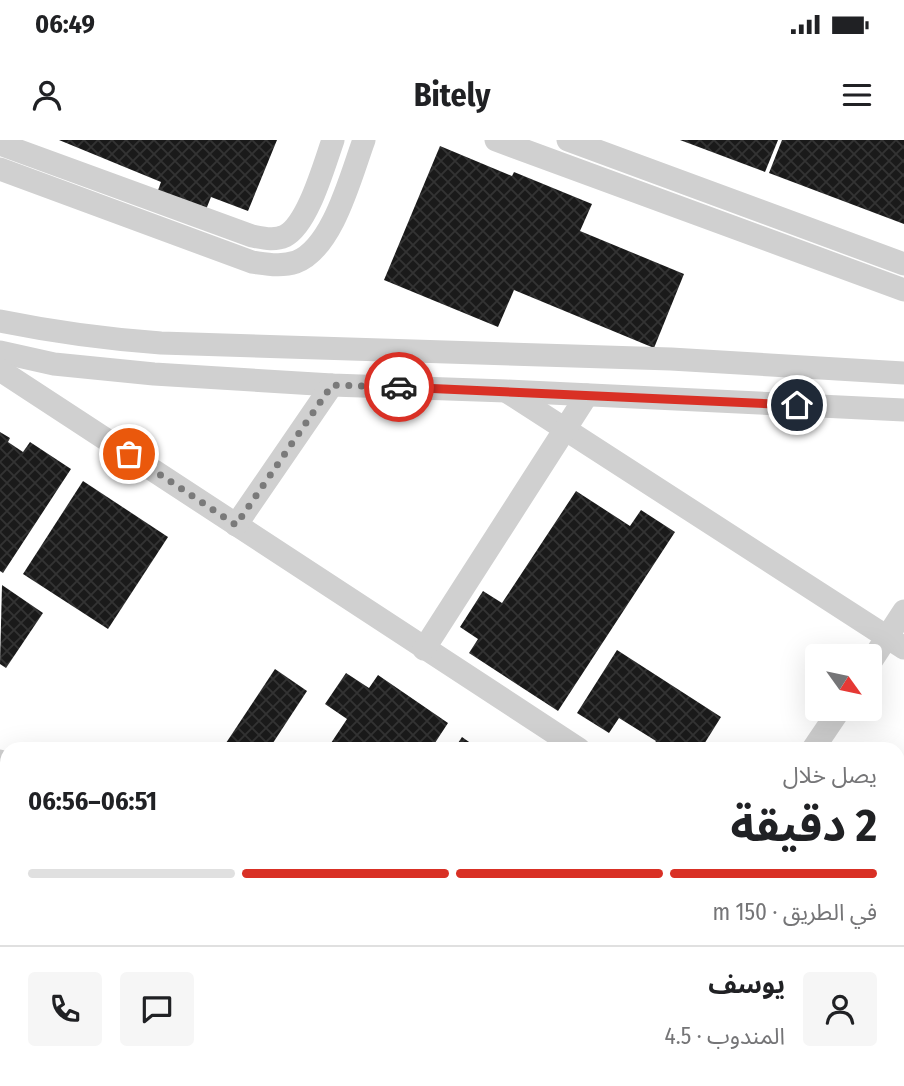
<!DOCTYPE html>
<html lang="ar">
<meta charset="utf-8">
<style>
:root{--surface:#fff;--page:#f6f6f6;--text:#202124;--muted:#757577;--line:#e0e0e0;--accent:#d93025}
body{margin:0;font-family:"Fira Sans Condensed","Noto Sans Arabic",sans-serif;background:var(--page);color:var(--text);direction:rtl;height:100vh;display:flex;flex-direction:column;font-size:26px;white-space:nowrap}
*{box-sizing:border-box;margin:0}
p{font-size:23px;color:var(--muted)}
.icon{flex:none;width:38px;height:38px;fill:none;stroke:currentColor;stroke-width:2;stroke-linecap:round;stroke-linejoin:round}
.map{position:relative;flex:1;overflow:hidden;direction:ltr}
.drawer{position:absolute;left:0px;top:602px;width:905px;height:345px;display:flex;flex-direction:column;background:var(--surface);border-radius:21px 21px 0 0;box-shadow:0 7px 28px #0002;direction:rtl}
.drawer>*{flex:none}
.needle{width:46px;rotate:123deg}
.buttons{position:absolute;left:805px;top:504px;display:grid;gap:14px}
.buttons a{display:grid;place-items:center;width:77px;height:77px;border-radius:7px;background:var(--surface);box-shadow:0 7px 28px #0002;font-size:35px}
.pin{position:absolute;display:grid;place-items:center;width:60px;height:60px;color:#fff;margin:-30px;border:4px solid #fff;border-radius:50%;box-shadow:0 2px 7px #0007}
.courier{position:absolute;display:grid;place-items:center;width:70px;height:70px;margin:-35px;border:5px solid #d93025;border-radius:50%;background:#fff;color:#222;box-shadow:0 2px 9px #0007}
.overview em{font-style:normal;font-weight:700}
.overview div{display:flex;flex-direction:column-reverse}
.overview{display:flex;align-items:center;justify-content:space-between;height:119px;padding:0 28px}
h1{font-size:46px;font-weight:700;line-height:52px}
.bar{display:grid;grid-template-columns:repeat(4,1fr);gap:10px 7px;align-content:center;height:84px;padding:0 28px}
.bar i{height:9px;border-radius:5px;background:var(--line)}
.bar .selected{background:var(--accent)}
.bar p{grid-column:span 4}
.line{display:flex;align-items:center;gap:18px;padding:0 28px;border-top:2px solid var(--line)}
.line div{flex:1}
.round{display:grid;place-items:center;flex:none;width:74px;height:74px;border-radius:7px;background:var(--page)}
.status{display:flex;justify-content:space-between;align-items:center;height:49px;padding:0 35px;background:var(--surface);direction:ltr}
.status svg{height:19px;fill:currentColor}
header{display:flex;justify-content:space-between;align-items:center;height:91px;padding:0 28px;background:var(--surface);font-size:32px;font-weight:700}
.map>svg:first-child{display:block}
.building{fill:url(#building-cross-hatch)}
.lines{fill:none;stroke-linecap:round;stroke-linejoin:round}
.minor{stroke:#d0d0d0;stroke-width:23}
.done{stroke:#7a7a7a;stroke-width:7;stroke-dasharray:0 12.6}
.route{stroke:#d93025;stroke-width:9}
</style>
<div class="status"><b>06:49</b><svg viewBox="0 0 49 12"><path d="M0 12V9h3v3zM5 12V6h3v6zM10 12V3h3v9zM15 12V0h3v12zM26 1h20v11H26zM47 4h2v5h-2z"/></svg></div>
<header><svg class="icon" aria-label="menu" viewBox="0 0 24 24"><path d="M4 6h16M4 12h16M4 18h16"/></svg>Bitely<svg class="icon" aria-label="person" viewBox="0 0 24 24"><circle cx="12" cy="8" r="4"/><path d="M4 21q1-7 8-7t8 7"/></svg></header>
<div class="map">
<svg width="904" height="946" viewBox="0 0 904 946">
<defs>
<pattern id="building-cross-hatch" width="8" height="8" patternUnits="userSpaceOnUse" patternTransform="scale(1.75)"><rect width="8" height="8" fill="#1a1a1a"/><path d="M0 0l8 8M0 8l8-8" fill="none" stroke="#333"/></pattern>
</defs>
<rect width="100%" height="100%" fill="#fff"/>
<g class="building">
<path d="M59 0H277L248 71 211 57 205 72 157 53 161 42Z"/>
<path d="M680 0H778L765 32Z"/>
<path d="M782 0H904V84L769 33Z"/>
<path d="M440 6 512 36 514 32 592 64 580 91 684 134 654 208 514 150 498 187 384 140Z"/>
<path d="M0 292 10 298 8 302 23 312 30 302 71 329 3 433 0 431Z"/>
<path d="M83 341 168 397 108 489 23 434Z"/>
<path d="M576 351 630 386 641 370 675 392 558 571 469 513 478 499 460 487 483 451 502 463Z"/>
<path d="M2 445 43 473 6 528 0 524Z"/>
<path d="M617 510 721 577 701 609H651L656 601 619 578 609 593 577 573Z"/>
<path d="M275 529 307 551 269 609H222Z"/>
<path d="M346 533 369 548 378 535 448 583 431 609H327L347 579 325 564Z"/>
<path d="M462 597 479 609H454Z"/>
<path d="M3 670 7 672V686L0 699 7 702V915L0 929V676Z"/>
<path d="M31 940H154L150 946H32L34 942Z"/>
<path d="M165 940H325L321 946H175Z"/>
</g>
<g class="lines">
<g class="minor">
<path d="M496 0 904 150"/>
<path d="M568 0 904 124"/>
<path d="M0 4 252 96C263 98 274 101 285 96 308 84 324 25 333 0"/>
<path d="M0 29 252 122C267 124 281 127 296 122 333 108 351 35 364 0"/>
<path d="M0 181C54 192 106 199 161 203L671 219 904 233"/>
<path d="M0 212 54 224 154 234 332 245 506 251 904 270"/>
<path d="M0 230 579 609"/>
<path d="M509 253 904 508"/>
<path d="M236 385 332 245"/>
<path d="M424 509 587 255"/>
<path d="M870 523 904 471"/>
<path d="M813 609 840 569"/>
<path d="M0 621 7 625"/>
<path d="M898 814 904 818"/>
<path d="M482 940 491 946"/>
<path d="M592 946 596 940"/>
</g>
</g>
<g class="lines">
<path class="done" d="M129 314 236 385 332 245 399 247"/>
<path class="route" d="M399 247 797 265"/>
</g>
</svg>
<div class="buttons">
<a><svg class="needle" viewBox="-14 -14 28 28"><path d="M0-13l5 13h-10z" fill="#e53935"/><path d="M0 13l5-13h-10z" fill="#757577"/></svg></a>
</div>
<div class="pin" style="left:129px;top:314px;background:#ea580c"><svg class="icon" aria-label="bag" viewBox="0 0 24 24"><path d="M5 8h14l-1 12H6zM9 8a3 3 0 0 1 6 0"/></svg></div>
<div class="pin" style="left:797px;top:265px;background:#1f2937"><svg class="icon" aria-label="home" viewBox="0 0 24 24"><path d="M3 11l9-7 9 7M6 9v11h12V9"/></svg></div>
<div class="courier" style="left:399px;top:247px"><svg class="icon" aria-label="car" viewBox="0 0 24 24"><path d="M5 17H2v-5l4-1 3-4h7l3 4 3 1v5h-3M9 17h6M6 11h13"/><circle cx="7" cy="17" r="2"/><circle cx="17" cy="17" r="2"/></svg></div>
<section class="drawer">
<div class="overview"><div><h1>2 دقيقة</h1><p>يصل خلال</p></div><em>06:51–06:56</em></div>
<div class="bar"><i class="selected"></i><i class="selected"></i><i class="selected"></i><i></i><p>في الطريق · 150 m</p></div>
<div class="line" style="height:126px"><a class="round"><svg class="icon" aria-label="person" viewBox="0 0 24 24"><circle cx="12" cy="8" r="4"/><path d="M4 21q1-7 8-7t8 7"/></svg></a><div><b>يوسف</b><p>المندوب · 4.5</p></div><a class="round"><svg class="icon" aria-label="chat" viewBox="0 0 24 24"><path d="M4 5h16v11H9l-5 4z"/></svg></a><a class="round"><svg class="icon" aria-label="phone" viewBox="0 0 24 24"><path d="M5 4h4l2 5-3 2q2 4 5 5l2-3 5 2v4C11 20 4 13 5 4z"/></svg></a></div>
</section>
</div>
